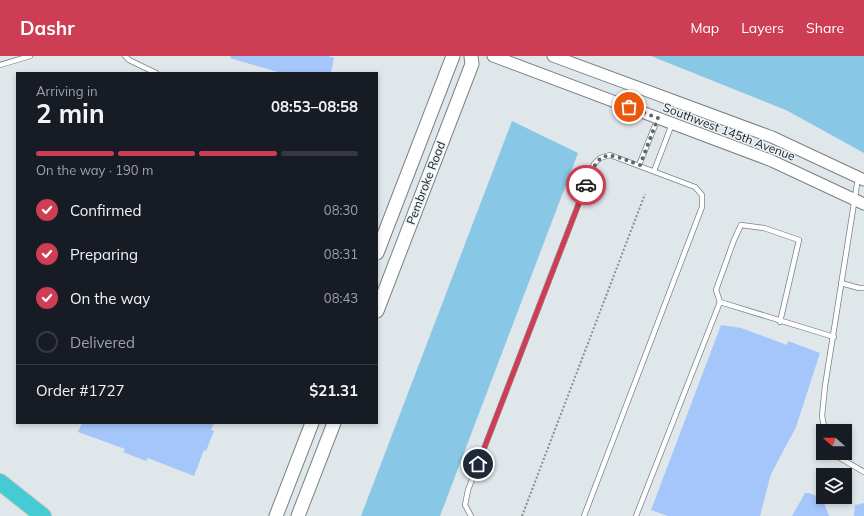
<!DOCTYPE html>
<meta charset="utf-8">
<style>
:root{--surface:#171b24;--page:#20242c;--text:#f1f3f6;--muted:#9ea1a6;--line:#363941;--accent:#cd3d53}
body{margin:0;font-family:Mulish,sans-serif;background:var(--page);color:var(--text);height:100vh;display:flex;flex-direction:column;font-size:15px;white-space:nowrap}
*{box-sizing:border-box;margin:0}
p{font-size:13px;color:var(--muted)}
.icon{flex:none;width:22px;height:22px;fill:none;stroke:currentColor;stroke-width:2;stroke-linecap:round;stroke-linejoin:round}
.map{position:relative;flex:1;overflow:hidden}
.details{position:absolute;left:16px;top:16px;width:362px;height:352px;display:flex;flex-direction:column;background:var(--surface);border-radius:0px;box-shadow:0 2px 6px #0003}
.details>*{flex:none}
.needle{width:26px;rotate:291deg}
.tools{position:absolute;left:816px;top:368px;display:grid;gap:8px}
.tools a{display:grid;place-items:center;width:36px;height:36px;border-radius:0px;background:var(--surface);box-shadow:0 2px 6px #0003;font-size:20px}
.pin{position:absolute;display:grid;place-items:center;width:34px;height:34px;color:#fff;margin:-17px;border:2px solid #fff;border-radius:50%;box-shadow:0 1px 4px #0007}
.courier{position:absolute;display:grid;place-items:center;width:40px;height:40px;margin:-20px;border:3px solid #cd3d53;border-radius:50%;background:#fff;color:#222;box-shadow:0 1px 5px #0007}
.headline em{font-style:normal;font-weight:700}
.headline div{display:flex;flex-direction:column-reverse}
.headline{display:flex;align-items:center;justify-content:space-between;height:68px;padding:0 20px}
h1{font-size:26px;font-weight:700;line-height:30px}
.bar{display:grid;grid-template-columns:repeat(4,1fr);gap:6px 4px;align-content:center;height:48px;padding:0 20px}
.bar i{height:5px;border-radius:3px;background:var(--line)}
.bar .active{background:var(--accent)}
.bar p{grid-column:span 4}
.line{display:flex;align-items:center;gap:10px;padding:0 20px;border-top:1px solid var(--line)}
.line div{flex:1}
ol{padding:0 20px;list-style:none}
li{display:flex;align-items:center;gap:12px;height:44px}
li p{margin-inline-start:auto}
li .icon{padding:4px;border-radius:50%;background:var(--accent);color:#fff;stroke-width:4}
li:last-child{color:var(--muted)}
li i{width:22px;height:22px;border:2px solid var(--line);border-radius:50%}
header{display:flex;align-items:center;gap:24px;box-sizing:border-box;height:56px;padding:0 20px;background:var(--accent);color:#fff}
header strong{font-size:19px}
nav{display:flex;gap:22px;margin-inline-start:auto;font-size:14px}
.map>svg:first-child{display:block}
.green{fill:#88c7e5}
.building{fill:#a5c6fa}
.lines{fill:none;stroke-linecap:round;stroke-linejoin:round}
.service-casing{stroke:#7b8285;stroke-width:6}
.tertiary-casing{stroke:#7b8285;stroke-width:13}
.secondary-casing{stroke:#7b8285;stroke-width:15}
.motorway-casing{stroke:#c4c5c5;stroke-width:18}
.path{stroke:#8b9092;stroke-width:2;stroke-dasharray:2 2;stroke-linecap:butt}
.service{stroke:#fff;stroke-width:4.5}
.tertiary{stroke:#fff;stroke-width:11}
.secondary{stroke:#fff;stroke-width:13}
.motorway{stroke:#44cbd3;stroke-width:16}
.done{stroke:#616567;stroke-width:4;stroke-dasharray:0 7.2}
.route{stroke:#cd3d53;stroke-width:5}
.labels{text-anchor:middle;stroke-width:3;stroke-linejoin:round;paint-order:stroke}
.street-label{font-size:12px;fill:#1d1f21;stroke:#edf4f8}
</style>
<header>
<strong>Dashr</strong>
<nav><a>Map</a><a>Layers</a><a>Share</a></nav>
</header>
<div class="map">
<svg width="864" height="460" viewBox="0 0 864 460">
<rect width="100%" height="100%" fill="#e0e7ea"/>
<g class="green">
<path d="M651 0H864V97L786 54Z"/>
<path d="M512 65 578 97 440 460H361Z"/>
</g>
<g class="building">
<path d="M231 0H328L334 2 331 17H281L230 2Z"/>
<path d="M721 269 741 272 787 289 788 285 820 297 796 371 771 418 760 460H668L651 454Z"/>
<path d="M82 367H214L211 374 214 375 206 395 204 394 194 420 148 402 146 405 123 396 125 393 78 376Z"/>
<path d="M805 437H809L822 442 829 460H792Z"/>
<path d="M864 447V460H854L855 449Z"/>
</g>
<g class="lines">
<defs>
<g id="service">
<path d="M125 0 129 4 156 17"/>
<path d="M0 9 30 0"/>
<path d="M639 109 658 62"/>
<path d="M654 115 672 68"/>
<path d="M841 227 859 232H864"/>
<path d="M780 266 799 184 764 172 741 169 734 184 716 234 720 246 834 281"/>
<path d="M825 375 822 360 825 330 858 122"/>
<path d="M836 397 840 402 864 416"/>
<path d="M471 460 465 449 468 434 594 108 600 102 610 99 695 131 702 139V151L584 460"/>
<path d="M636 460 720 246"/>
</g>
<g id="tertiary">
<path d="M493 0 772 105 864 148"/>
<path d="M553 0 772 81 864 124"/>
</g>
<g id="secondary">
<path d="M377 197 453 0"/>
<path d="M377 255 472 8 471 0"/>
<path d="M276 460 312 367"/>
<path d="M298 460 334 367"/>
</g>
<path id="motorway" d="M0 426 43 460"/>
</defs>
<use href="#service" class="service-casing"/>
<use href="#tertiary" class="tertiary-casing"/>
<use href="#secondary" class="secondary-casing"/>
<use href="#motorway" class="motorway-casing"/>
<path class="path" d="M522 460 645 138"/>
<use href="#service" class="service"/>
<use href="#tertiary" class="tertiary"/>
<use href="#secondary" class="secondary"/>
<use href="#motorway" class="motorway"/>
</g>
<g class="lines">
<path class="done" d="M586 129C600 92 605 96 640 109L658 62 629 51"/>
<path class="route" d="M478 408 586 129"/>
</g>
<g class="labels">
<g class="street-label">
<text transform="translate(729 76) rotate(21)" y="4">Southwest 145th Avenue</text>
<text transform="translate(426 127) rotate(-69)" y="4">Pembroke Road</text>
</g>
</g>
</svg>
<div class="tools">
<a><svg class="needle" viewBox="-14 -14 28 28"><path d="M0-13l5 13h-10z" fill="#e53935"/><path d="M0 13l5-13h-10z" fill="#9ea1a6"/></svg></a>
<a><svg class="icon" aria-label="layers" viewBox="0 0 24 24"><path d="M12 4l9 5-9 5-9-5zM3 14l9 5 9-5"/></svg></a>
</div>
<div class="pin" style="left:629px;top:51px;background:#ea580c"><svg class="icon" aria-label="bag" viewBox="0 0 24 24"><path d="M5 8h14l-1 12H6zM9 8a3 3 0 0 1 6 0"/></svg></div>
<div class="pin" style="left:478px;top:408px;background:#1f2937"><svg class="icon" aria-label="home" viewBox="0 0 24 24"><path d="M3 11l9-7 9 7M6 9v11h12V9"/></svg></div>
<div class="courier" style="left:586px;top:129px"><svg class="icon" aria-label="car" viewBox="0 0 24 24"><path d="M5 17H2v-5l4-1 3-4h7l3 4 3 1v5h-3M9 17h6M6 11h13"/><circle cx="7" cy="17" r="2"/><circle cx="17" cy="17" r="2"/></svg></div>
<section class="details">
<div class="headline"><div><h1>2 min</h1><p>Arriving in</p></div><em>08:53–08:58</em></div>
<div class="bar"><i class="active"></i><i class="active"></i><i class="active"></i><i></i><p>On the way · 190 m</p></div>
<ol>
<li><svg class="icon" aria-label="check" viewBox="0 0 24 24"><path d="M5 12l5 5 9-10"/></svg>Confirmed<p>08:30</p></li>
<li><svg class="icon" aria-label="check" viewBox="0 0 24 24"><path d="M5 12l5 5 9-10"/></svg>Preparing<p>08:31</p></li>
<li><svg class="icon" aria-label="check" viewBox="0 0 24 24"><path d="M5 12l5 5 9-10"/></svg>On the way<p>08:43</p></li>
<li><i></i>Delivered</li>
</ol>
<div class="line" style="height:52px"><div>Order #1727</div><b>$21.31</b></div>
</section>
</div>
